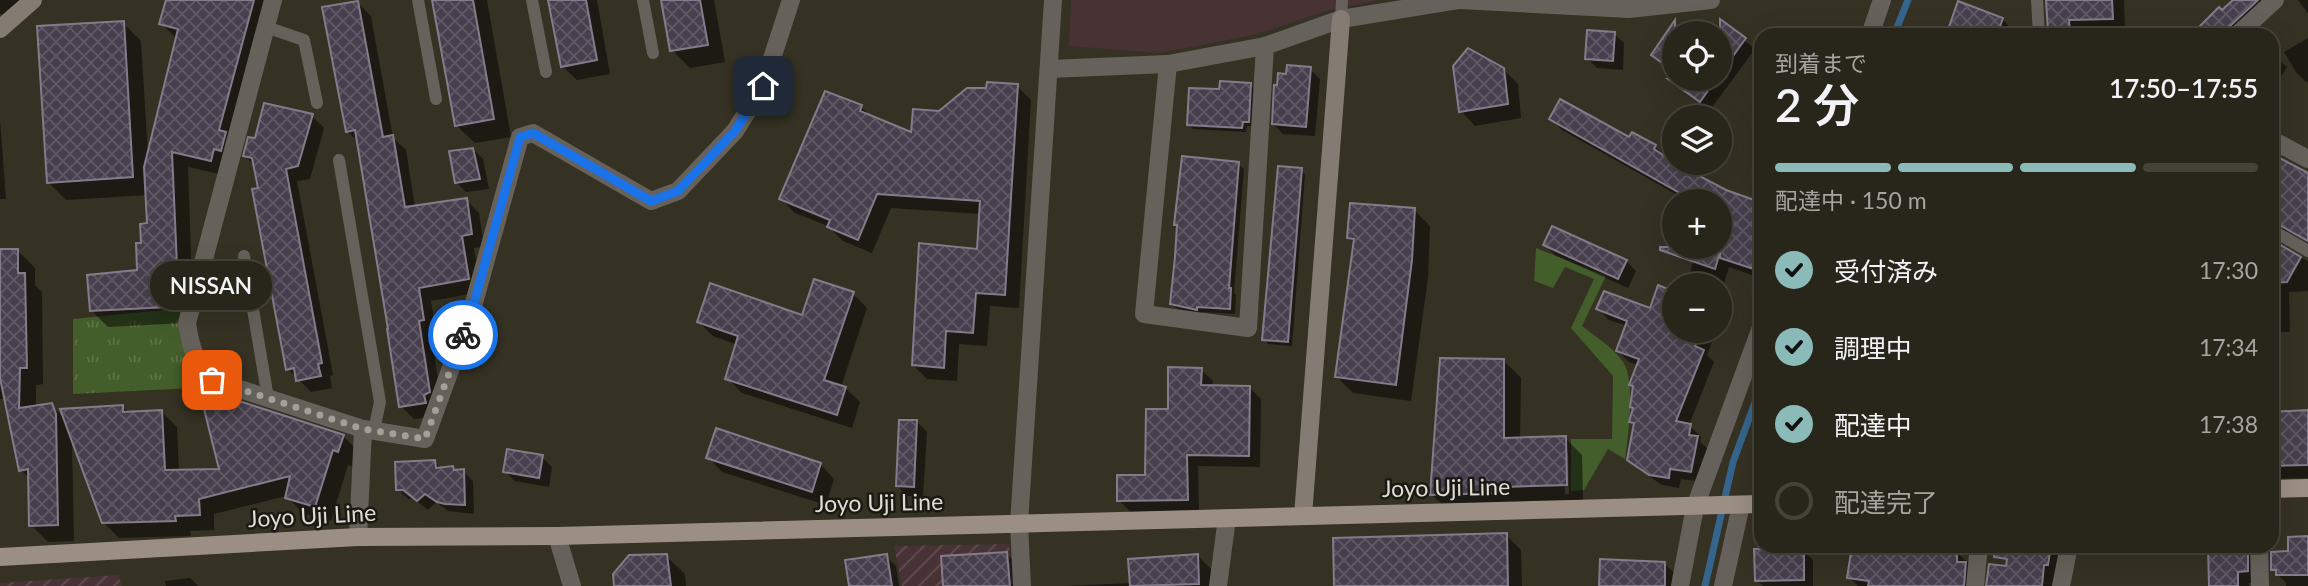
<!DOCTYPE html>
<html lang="ja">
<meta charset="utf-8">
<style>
:root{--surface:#28251a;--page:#302d23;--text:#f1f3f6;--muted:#a5a5a2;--line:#444239;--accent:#8bbbb9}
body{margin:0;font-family:Lato,"Noto Sans JP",sans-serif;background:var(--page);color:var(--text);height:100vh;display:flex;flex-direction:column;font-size:26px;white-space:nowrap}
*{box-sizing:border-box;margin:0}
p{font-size:23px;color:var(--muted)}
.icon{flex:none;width:38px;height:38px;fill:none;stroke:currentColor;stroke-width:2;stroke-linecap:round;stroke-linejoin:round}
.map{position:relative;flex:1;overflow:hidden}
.details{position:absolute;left:1754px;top:28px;width:525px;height:525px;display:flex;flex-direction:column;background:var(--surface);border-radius:21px;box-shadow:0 7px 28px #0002,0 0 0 2px var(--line)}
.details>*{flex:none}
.tools{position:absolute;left:1662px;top:21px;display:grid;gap:14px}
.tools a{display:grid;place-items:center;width:70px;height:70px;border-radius:50%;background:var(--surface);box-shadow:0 7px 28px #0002,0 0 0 2px var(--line);font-size:35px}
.pin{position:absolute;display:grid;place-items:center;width:60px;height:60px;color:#fff;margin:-30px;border-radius:14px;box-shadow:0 4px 10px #0006}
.courier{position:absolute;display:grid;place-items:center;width:70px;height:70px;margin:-35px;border:5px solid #1a73e8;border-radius:50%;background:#fff;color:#222;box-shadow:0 2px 9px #0007}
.bubble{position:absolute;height:49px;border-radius:24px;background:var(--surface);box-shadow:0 7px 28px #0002,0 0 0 2px var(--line);font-size:23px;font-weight:600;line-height:49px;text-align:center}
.overview em{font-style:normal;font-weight:600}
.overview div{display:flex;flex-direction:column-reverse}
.overview{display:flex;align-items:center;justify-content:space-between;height:119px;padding:0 21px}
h1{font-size:46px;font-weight:600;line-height:52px}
.bar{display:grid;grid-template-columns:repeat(4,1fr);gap:10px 7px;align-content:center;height:84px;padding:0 21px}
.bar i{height:9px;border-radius:5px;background:var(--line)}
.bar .on{background:var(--accent)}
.bar p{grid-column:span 4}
ol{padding:0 21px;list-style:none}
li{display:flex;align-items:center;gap:21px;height:77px}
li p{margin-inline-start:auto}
li .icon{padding:7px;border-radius:50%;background:var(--accent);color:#111;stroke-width:4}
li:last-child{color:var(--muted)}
li i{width:38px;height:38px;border:4px solid var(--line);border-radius:50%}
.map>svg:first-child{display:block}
.industrial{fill:url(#industrial-furrows)}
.medical{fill:#473333}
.grass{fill:#435d2b}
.park{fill:url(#park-tufts)}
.shadow{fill:#0007;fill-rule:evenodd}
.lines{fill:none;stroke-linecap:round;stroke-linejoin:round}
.stream{stroke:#35658d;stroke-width:7}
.building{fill:url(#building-cross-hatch);stroke:#847b8a;stroke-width:2}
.lane{stroke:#67615b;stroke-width:12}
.street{stroke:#67615b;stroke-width:18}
.secondary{stroke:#847b73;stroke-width:18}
.primary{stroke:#9b8f84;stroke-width:18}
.done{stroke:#a3a095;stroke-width:7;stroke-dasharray:0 12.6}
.route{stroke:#1a73e8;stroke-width:9}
.labels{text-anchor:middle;stroke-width:5;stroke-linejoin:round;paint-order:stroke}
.street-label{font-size:23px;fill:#dedcd3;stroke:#1b1913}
</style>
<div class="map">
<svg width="2308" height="586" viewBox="0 0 2308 586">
<defs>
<pattern id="industrial-furrows" width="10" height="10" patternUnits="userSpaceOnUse" patternTransform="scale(1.75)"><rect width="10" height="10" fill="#473236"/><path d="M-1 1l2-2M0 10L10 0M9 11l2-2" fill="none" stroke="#614f52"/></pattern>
<pattern id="park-tufts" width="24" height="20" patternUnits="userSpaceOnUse" patternTransform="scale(1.75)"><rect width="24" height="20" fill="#435d2b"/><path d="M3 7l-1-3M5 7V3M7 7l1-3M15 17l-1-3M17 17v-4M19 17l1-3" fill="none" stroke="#5e7449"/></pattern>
<pattern id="building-cross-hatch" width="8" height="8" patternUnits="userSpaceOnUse" patternTransform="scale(1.75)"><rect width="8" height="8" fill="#473f4d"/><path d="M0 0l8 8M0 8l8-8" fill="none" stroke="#615a66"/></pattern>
</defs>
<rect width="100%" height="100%" fill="#353123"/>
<g class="industrial">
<path d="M1009 544 1012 586H902L894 546Z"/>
<path d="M118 575 122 586H0V583Z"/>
</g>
<path class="medical" d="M1071 0H1379L1330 10 1254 35 1159 53 1069 46Z"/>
<path class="grass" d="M1536 248 1606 276 1582 326C1596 337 1613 347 1623 362 1636 381 1628 436 1625 459L1608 449 1584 490 1571 491V439H1612L1613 376 1571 328 1594 279 1565 267 1553 288 1534 281Z"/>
<path class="park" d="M184 308 213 387 73 394V319Z"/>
<g class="shadow">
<path d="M0 0H26L27 13 0 14Z"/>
<path d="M167 0H274L228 176 188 167 192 282H183L185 323 108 327 91 310 139 272 143 244 149 224 148 195 66 200 48 182 123 23 141 41 148 155 177 39 161 23Z"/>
<path d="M434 0H487L511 137 475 143 456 125Z"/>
<path d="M550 0H597L610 74 577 80 562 66Z"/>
<path d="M663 0H714L725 62 690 68 672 50Z"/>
<path d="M2047 0H2124L2125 31 2142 35H2053L2049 31Z"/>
<path d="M2235 0H2282L2244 35H2193Z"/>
<path d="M2298 0H2308V13Z"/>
<path d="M358 3 371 16 393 138 406 150 415 207 466 200 479 213 484 247 474 248 481 292 431 301 437 333 431 334 442 406 438 416 414 419 401 406 359 142 347 131Z"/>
<path d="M1959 4 2002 19 2014 31 2013 35H1948Z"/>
<path d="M1721 22 1755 49 1710 110 1676 83 1679 79H1720V33H1712Z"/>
<path d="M1825 27 1848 35H1819Z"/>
<path d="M1614 34 1624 43 1623 70 1597 68 1587 58Z"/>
<path d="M2308 38V81L2306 82 2296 72 2284 52Z"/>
<path d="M2272 54 2287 67 2272 92Z"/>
<path d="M1310 69 1320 79 1315 136 1283 134 1273 124Z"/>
<path d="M1503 69 1518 84 1521 118 1475 126 1461 111Z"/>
<path d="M1251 85 1255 90 1253 126H1247L1246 132 1193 129 1189 124 1221 91Z"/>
<path d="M1017 86 1031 100 1019 308 990 306 987 346 959 344 957 381 927 379 913 365 978 251 981 214 891 208 872 253 843 241 828 226 795 213 781 199 861 107 873 118 913 135 940 113Z"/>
<path d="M312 116 324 128 310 179 297 181 333 375 330 376 332 388 311 392 288 369 260 189 255 166 245 156 256 140Z"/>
<path d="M0 119 6 199H0Z"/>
<path d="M1551 119 1655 147 1667 159 1725 192 1760 204V278L1729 267 1720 296V285H1686L1698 247H1720V201H1688L1562 130Z"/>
<path d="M473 149 483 159 489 189 466 192 456 182Z"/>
<path d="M2272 154 2308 175V242L2289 232 2272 228Z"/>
<path d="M1238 164 1244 169 1234 293 1236 295 1235 314 1202 312V314L1178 309 1172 304 1178 227 1176 225Z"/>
<path d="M1301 170 1305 175 1292 346 1268 344 1264 339Z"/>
<path d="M1414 210 1430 226 1428 278 1411 401 1353 393 1337 377 1355 244 1349 237Z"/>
<path d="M2272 243 2308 261V291L2289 292 2290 332H2272Z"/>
<path d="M1545 245 1626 261 1636 271 1628 288 1555 255Z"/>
<path d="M0 251H18L35 268V285L42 292 43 384 36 385V407L51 405 65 419 122 407 129 413 162 412 177 427 179 472 221 470 343 436 359 452 354 467 348 465 331 521 303 513 286 496 214 514V530L190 531 191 536 119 538 103 522 72 440 74 541 48 542 31 525 30 479 21 470 6 399H0Z"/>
<path d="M853 294 867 308 841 387 845 388 860 402 852 428 742 393 727 378 738 345 713 336 699 322 803 317Z"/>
<path d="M1599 309 1675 331H1716L1707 355 1714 362 1689 425 1701 437 1700 442 1708 449 1702 482 1681 479 1679 488 1662 485 1640 470 1629 459 1636 426 1631 421 1635 409 1638 365 1629 362 1618 351 1627 326 1609 320Z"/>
<path d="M1504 361 1521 378 1520 439 1565 438 1582 455 1583 501 1449 511 1432 495ZM1564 453H1568L1569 494H1565Z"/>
<path d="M1201 370 1213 381 1212 387 1250 388 1261 399 1260 467 1198 466 1199 511 1130 512 1119 500 1147 476Z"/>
<path d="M2308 412V478L2272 479V414Z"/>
<path d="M917 422 927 432 923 496H907L898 486Z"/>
<path d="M542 457 552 467 549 487 515 481 505 471Z"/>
<path d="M708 457 820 464 834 479 826 505 722 472Z"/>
<path d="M435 462 442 469 452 468 456 472 463 471 473 481 474 514 448 511 436 502 428 510 414 499H408L398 489Z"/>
<path d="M1506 535 1521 550 1522 586H1336Z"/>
<path d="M2308 538V586H2286V583L2273 570Z"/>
<path d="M1853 546H1948L1969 563 1977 586H1858L1849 577Z"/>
<path d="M2011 546H2064L2054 586H1987L2008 568Z"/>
<path d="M2095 546H2117V552L2100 554Z"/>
<path d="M2210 546H2260L2259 583H2249V586H2208V579H2211Z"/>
<path d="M1803 550 1813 560V586H1763L1757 580Z"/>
<path d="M1007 554 1022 569 1023 586H944Z"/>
<path d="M666 556 685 574 686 586H616Z"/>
<path d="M886 556 896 566 899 586H851Z"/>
<path d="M1198 556 1213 571V586H1064L1132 583Z"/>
<path d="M1665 564 1680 579V586H1600Z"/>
<path d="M190 578 198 586H166L165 581Z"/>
</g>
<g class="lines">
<g class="stream">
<path d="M1894 35 1908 0"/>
<path d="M1705 586 1733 462 1760 389"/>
</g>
</g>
<g class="building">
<path d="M166 0H254L219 130 226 132 221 151 214 149 211 161 172 152 177 266H167L169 307 90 311 87 275 137 270 136 243H141L140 224 147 223 144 167 178 29 159 24Z"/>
<path d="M432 0H473L494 119 455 126Z"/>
<path d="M548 0H586L597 60 561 67Z"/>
<path d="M661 0H700L708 45 670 51Z"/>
<path d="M2046 0H2112L2113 19 2069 20 2070 32H2048Z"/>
<path d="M2233 0H2258L2229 27 2225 35H2191L2219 7 2222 10Z"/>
<path d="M358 1 383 137 393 135 405 207 467 198 472 234 462 236 469 279 419 288 424 320 419 321 430 392 424 395 426 403 399 407 387 329H388L355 130 346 132 322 7Z"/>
<path d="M1958 1 2003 18 1997 35H1972L1949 27Z"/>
<path d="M1720 19 1746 38 1720 74Z"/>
<path d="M1675 20V72L1651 55Z"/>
<path d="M124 21 133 177 47 183 37 26Z"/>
<path d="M1587 30 1615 32 1613 61 1585 59Z"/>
<path d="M1468 48 1504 68 1508 104 1459 112 1453 66Z"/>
<path d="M1287 65 1311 67 1306 127 1272 124 1274 85H1277L1278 73 1286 74Z"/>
<path d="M1668 79H1716L1700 102Z"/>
<path d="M1220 81 1251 83 1249 122H1243L1242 128 1187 125 1189 88 1219 89Z"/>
<path d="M987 82 1018 84 1005 295 976 293 973 333 946 331 944 368 912 365 919 243 977 249 980 201 877 194 858 240 827 227 830 220 779 199 825 91 862 105 860 111 911 132 913 109 939 111 967 88H986Z"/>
<path d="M1560 99 1629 137 1632 132 1656 145 1654 149 1675 163 1726 190 1760 202V271L1720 258V252L1715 269 1660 250V247H1720V201H1694L1549 119Z"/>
<path d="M264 103 313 114 298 166 286 169 322 363 318 364 321 376 296 381 294 368 286 370 252 189 258 188 252 158 243 156 248 137 255 138Z"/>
<path d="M473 148 480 179 455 183 449 151Z"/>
<path d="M2272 154 2308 173V241L2272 221Z"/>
<path d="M1182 156 1239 162 1229 288H1231L1230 309 1197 307V310L1170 304 1175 257 1177 225H1174Z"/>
<path d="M1278 166 1302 168 1288 342 1262 340Z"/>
<path d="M1350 203 1415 208 1412 260 1396 385 1335 377 1354 239 1347 238Z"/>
<path d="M1552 226 1627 260 1618 279 1543 245Z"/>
<path d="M2272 240 2301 257 2287 282 2272 283Z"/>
<path d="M0 249H18V273H25L27 368H20L19 408 52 403 56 414 58 525 29 526 28 469 19 471 0 378Z"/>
<path d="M814 279 854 292 824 380 846 387 837 415 725 379 738 336 697 322 710 283 802 315Z"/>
<path d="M1658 285 1675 292V331H1701L1695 346 1704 350 1676 421 1691 424 1689 435 1698 436 1691 472 1670 469 1669 478 1649 475 1627 460 1634 423 1629 422 1633 408 1630 407 1633 386 1629 385 1639 359 1616 351 1627 321 1596 309 1604 291 1650 308Z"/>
<path d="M1440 358 1504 359V438L1566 436 1567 485 1503 487V493L1430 495Z"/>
<path d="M1168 367 1202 368 1201 385 1250 386 1249 456 1187 455 1188 500 1117 501V475H1145L1146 409H1168Z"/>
<path d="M239 401 344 435 338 452 333 450 315 507 285 498 290 476 199 499 200 515 175 516 176 521 102 523 60 409 123 405V412L162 410 165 470 219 469 204 409Z"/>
<path d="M2308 410V465L2272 466V412Z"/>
<path d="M899 420H917L914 487 896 486Z"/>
<path d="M716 428 821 463 812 492 706 458Z"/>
<path d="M507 449 543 455 539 478 503 472Z"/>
<path d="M435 460 436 468 453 466 454 470 464 469 465 505 445 504 437 502 425 494 417 501 403 490H396L395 462Z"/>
<path d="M1507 533 1508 586H1334L1333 538Z"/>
<path d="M2308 536V575H2276V570H2271V552L2288 551V537Z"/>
<path d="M1852 546H1933L1957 549V562H1966L1964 586H1868L1869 581 1847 578Z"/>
<path d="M1995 546H2051L2048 565H2044L2042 586H1986L1989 564 2006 566 2007 559 1994 557Z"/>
<path d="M2208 546H2248V571L2238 572V586H2209Z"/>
<path d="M1804 548V580L1755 581 1754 549Z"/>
<path d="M1007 552 1010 586H943L941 556Z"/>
<path d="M667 554 671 586H614L613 574 629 555Z"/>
<path d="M887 554 892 586H849L845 560Z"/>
<path d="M1198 554 1199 584 1130 586 1128 559Z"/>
<path d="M1600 559 1665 562V586H1599Z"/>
</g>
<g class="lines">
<g class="lane">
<path d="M418 0 436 99"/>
<path d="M532 0 546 72"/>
<path d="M643 0 653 53"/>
<path d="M2037 0 2039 35"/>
<path d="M1341 19 1342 0"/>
<path d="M266 27 304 40 317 103"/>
<path d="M339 160 380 402 374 430"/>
<path d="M2272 230 2308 251"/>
<path d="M244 256 268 398"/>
</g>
<g class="street">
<path d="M273 0 187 323C191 349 195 361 212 380L363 429 425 439 472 310 520 137 533 133 651 201 678 191 735 131 763 86 791 0"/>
<path d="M1460 0 1629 9 1711 0"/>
<path d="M1870 35 1882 0"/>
<path d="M2237 35 2275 0"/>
<path d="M1168 64 1144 314 1248 328 1265 46"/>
<path d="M1049 69 1168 64 1265 46 1341 19 1458 0"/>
<path d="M2272 140 2308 159"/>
<path d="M557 536 572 586"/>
<path d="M358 537 363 429"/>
<path d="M2259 546 2260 586"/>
<path d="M1022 586 1019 524 1053 0"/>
<path d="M1218 586 1227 518"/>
<path d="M1680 586 1695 507 1760 330"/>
<path d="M1723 586 1741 505"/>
<path d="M1975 586 1979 546"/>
<path d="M2061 586 2069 546"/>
</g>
<g class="secondary">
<path d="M0 29 33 0"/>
<path d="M1303 516 1341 19"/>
</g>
<g class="primary">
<path d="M2272 489 2308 488"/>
<path d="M0 557 358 537 557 536 1760 504"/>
</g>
</g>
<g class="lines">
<path class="done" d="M212 380 363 429 425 439 463 335"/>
<path class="route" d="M463 335 472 310 520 137 533 133 651 201 678 191 735 131 763 86"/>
</g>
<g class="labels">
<g class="street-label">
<text transform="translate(1446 488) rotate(-1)" y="8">Joyo Uji Line</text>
<text transform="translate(879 503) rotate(-1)" y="8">Joyo Uji Line</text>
<text transform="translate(312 516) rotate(-3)" y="8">Joyo Uji Line</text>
</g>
</g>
</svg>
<div class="tools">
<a><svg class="icon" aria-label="locate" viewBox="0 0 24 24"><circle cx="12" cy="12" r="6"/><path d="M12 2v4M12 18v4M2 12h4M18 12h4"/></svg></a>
<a><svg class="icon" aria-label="layers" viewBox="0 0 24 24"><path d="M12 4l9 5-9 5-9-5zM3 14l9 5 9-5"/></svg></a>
<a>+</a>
<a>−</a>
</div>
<div class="pin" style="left:212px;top:380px;background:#ea580c"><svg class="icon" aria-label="bag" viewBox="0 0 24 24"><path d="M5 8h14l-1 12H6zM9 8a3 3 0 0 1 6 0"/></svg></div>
<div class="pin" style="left:763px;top:86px;background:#1f2937"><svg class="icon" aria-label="home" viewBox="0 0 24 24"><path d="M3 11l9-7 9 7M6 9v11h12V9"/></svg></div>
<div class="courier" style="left:463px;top:335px"><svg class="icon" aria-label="bike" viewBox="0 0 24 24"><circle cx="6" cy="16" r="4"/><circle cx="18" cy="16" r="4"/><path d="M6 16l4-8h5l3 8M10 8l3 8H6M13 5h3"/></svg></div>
<div class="bubble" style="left:150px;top:261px;width:122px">NISSAN</div>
<section class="details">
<div class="overview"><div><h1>2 分</h1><p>到着まで</p></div><em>17:50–17:55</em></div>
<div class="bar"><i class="on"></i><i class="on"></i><i class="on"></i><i></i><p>配達中 · 150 m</p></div>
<ol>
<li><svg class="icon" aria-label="check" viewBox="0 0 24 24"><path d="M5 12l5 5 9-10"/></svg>受付済み<p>17:30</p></li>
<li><svg class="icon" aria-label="check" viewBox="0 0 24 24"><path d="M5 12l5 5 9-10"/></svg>調理中<p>17:34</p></li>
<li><svg class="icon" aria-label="check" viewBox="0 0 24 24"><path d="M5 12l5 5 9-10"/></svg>配達中<p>17:38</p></li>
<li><i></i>配達完了</li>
</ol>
</section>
</div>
